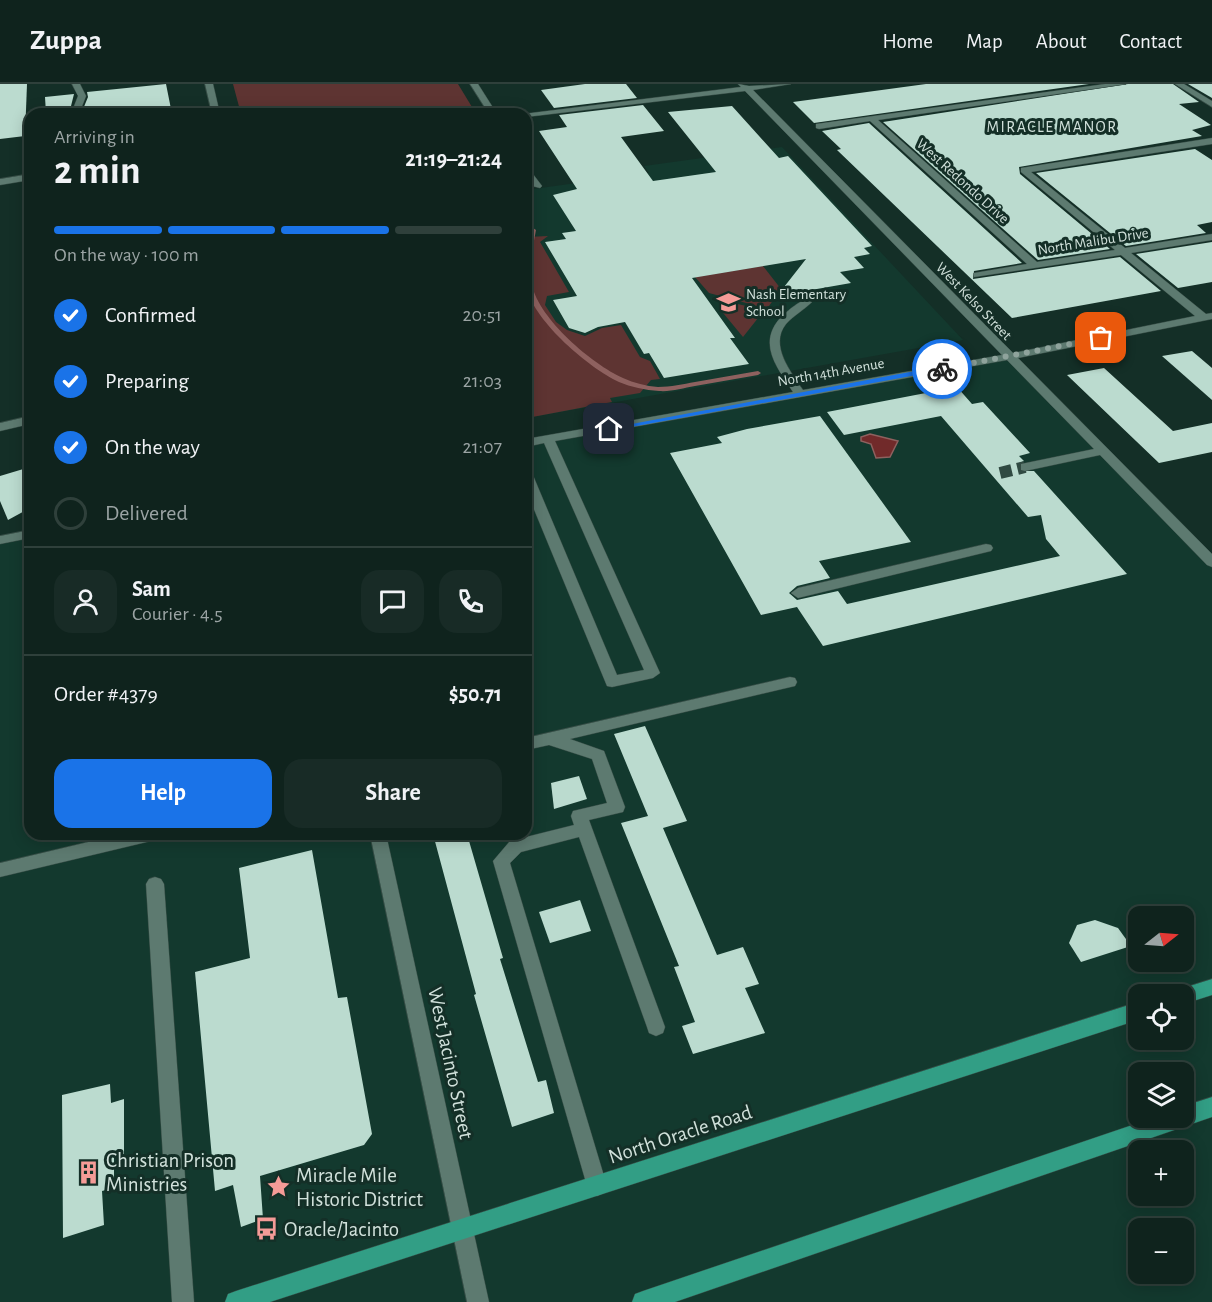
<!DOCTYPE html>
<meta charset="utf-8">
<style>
:root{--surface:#0f231d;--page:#182b26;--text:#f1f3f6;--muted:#9ba4a4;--line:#2f403b;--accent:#1a73e8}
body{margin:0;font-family:"Alegreya Sans",sans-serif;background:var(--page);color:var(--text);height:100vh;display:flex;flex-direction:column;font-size:22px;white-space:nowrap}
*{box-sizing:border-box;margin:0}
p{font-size:20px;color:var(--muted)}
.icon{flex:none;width:33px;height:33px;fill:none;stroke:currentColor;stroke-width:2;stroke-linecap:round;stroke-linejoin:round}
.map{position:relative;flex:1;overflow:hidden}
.drawer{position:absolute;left:24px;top:24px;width:508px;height:732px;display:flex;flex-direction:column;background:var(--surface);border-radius:18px;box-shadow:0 3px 15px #0003,0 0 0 2px var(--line)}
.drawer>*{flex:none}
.needle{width:39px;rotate:73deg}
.fabs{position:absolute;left:1128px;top:822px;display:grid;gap:12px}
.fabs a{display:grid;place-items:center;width:66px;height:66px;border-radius:12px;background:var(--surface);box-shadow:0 3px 15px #0003,0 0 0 2px var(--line);font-size:30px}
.pin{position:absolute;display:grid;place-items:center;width:51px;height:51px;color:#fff;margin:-26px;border-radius:12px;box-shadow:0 3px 9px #0006}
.courier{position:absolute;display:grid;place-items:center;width:60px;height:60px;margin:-30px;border:4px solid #1a73e8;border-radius:50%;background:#fff;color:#222;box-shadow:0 2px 8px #0007}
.summary em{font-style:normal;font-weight:700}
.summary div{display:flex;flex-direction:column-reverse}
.summary{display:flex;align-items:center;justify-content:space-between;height:102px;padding:0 30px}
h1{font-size:39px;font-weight:700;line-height:45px}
.bar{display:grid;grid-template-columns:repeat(4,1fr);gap:9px 6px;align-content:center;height:72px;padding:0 30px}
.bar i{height:8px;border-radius:4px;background:var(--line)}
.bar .selected{background:var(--accent)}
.bar p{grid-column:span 4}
.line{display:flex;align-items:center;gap:15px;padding:0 30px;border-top:2px solid var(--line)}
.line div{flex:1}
.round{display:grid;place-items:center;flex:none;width:63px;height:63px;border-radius:18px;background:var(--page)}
ol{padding:0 30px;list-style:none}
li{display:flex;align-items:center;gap:18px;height:66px}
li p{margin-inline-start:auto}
li .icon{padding:6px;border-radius:50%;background:var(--accent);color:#fff;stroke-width:4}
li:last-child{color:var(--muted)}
li i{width:33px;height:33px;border:3px solid var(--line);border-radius:50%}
.button{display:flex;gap:12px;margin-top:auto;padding:12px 30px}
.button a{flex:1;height:69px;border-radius:18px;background:var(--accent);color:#fff;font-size:24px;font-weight:700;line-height:69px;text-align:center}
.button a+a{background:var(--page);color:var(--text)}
header{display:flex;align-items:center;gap:36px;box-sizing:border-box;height:84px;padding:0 30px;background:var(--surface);border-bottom:2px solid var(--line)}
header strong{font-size:28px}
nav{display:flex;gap:33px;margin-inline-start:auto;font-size:21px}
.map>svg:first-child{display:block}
.built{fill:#13392e;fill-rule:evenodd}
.green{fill:#5e3432}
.water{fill:#712a2a;stroke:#8e615f;stroke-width:1.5}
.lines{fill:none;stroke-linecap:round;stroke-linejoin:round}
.stream{fill:#8e615f;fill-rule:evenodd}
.building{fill:#bbdbcf}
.minor-tunnel{stroke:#304a42;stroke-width:12;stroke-dasharray:12 6;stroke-linecap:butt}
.minor-casing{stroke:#364c45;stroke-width:1}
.major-casing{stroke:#364c45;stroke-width:1}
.minor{fill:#5d7a70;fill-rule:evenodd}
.major{fill:#329e85;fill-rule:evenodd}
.route{fill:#1a73e8}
.done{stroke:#8fa39c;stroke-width:6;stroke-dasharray:0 10.8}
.labels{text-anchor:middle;stroke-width:6;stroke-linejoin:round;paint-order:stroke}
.far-street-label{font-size:15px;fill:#d1e1db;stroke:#142f27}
.far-poi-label{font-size:15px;fill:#d1e1db;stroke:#142f27;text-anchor:start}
.far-neighbourhood-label{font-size:16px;letter-spacing:1.5px;fill:#d1e1db;stroke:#142f27}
.near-street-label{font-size:21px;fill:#d1e1db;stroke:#142f27}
.near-poi-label{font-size:21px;fill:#d1e1db;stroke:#142f27;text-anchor:start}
</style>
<header>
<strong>Zuppa</strong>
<nav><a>Home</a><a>Map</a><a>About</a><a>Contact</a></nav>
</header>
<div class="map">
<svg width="1212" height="1218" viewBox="0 0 1212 1218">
<rect width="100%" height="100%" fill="#142f27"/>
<g class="built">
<path d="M782 63 963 256 527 334 526 106 649 89 644 82Z"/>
<path d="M1008 273 1212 478V1218H0V456L30 450V750H526L527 359ZM1138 832H1184V878H1138ZM1138 910H1184V956H1138ZM1138 988H1184V1034H1138ZM1138 1066H1184V1112H1138ZM1138 1144H1184V1190H1138Z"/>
</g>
<g class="green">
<path d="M233 0H458L475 28 241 30Z"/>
<path d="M548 152 540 158 569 208 547 212 545 221 556 238 567 246 585 252 602 244 621 241 640 273 650 277 660 295 651 296 640 309 610 314 612 318 527 334V153Z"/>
<path d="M763 182 781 205 769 222 761 223 709 209 695 193Z"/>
<path d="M725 217 759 225 762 229 743 253 719 224Z"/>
</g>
<path class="water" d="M870 350 898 357 890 373 876 374 871 360 861 357V353Z"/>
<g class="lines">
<path class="stream" d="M533 144 536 146C533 163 528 183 532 201 539 235 592 280 623 294 634 299 646 302 658 303 671 303 683 300 695 298 716 294 737 291 758 287L761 289 758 291C737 295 716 298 695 302 683 304 671 308 659 307 645 306 631 303 619 298 589 284 535 238 527 205 523 188 527 163 530 146Z"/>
</g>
<g class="building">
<path d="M0 0H27L25 52 0 55Z"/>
<path d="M166 0 172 30H81L88 13 87 8Z"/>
<path d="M585 0H626L637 14 554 24 541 6Z"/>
<path d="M926 0H1089L814 39 793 18Z"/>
<path d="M1128 0H1173L1199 18 1179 20 1211 41 1192 46 1202 52 1019 83 1020 90 1110 165 1038 176 883 38Z"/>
<path d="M1188 0H1212V14Z"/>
<path d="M74 10 69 30H46L45 13Z"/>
<path d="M643 21 664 47 621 53 653 97 716 88 668 28 732 22 779 74 788 72 872 162 864 164 870 170 854 173 864 184 840 188 851 199 777 212 806 175 692 194 735 254H730L749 280 664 294 649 269 644 270 625 238 598 243 585 249 569 244 553 216 577 212 545 158 566 155 562 149 576 147 553 111 577 105 539 47 567 43 559 31Z"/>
<path d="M869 39 1022 179 974 187 973 195 1120 173 1161 207 1012 234 837 66 841 65 822 47Z"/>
<path d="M1195 65 1212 76V138L1197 141 1206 149 1126 162 1036 89Z"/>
<path d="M1212 158V198L1178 204 1136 170Z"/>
<path d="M1192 267 1212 284V316L1162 272Z"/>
<path d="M1104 284 1173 347 1212 339V368L1159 379 1067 291Z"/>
<path d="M957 303 972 320 983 318 1030 369 1019 372 1024 377 1019 379V387H1034L1127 490 823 562 797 523 761 531 670 369 722 359 717 353 747 345 820 332 911 458 819 477 830 494 797 502 789 509 797 516 838 507 847 520 1060 472 1046 455 1041 431 1028 433 941 332 844 351 827 328Z"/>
<path d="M30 383V424L8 436 0 417V392Z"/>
<path d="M645 642 687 737 663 744 717 871 743 863 759 900 745 904 765 949 693 970 682 942 695 938 674 883 679 882 621 739 648 732 614 650Z"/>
<path d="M579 692 587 715 554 725 551 699Z"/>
<path d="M433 750H467L503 874 500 875 538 998 546 996 554 1029 512 1043 474 911 476 910Z"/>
<path d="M312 766 338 914 347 913 372 1050 364 1061 260 1092 263 1135 241 1143 233 1101 215 1107 195 888 250 874 239 784Z"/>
<path d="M580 816 591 847 550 859 539 828Z"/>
<path d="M1095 836 1118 844 1131 862 1081 878 1069 859 1077 841Z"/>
<path d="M110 1000 111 1019 124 1015V1070L114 1072V1104L102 1107 104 1141 63 1154 62 1011Z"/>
</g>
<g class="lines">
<path class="minor-tunnel" d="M1000 389 1025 383"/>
<defs>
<g id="minor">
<path d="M72 0H80L86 12 79 30H71L78 12Z"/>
<path d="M205 0H213L220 30H212Z"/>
<path d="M470 0H478L497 30H489Z"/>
<path d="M738 0 749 2 791 0 753 6 1013 269 1195 232 1121 171 974 193V189L1027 180 870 37 819 45 816 44V40L1105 0H1126L878 36 1037 178 1115 166 1021 88V84L1212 54V60L1031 88 1125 164 1212 150V156L1131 169 1206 230 1212 229V235L1018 274 1212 470V483L1207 481 1100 371 1025 387 1021 386V380L1094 365 1007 276 555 357 660 589 653 594 612 603 607 602 526 406V385L532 389 617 591 644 586 544 359 526 363V355L793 308C776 282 756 258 783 231 790 225 798 218 807 215L812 218C804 226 794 231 786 240 769 261 791 288 803 306L1002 271 745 7 526 33V30H523L741 3Z"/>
<path d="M1175 0H1184L1212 17V23Z"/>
<path d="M526 81 542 102 540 104 532 102 526 92Z"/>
<path d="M30 90V96L0 101V95Z"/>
<path d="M30 332V340L0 347V339Z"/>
<path d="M30 446V454L0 460V452Z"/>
<path d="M986 460 991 461 993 464 991 467 798 514 791 509 798 504Z"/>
<path d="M790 593 795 594 797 598 795 602 570 655 604 667 625 723 623 728 589 736 665 943 663 949 656 952 649 949 647 943 579 753 521 768 510 779 607 1102 604 1109 597 1112 590 1109 587 1102 493 777 510 757 574 741 571 732 573 727 607 719 592 675 549 661 526 666V654Z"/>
<path d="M122 750H159L157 755 151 757 0 793V779Z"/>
<path d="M370 750H386L489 1218H467Z"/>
<path d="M155 793 161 795 164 800 194 1218H172L146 800 149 795Z"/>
</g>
<g id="major">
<path d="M1212 895V911L1184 920V910H1175L1177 906Z"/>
<path d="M1138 918V936L270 1218H225L228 1210 236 1207Z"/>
<path d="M1212 1013V1033L675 1218H632L635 1210 643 1207 1153 1034H1184V1022Z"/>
</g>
</defs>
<use href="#minor" class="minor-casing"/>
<use href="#major" class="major-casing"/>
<use href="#minor" class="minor"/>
<use href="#major" class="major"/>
</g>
<path class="route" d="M942 282 944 286 609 347 605 345Z"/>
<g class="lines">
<path class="done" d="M942 285 1101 254"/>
</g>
<defs>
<symbol id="school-bare" viewBox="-9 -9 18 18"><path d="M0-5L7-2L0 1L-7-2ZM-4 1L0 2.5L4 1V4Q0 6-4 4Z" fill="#f59b97" stroke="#142f27" stroke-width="2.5" paint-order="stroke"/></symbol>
<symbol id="building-bare" viewBox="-9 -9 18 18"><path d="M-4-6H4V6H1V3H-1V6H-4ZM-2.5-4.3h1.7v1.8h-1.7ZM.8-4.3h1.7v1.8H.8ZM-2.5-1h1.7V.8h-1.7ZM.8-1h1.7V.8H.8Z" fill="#f59b97" stroke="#142f27" stroke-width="2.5" paint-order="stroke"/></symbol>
<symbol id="sight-bare" viewBox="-9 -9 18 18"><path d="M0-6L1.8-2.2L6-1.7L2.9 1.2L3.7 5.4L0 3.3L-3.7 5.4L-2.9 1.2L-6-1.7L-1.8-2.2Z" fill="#f59b97" stroke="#142f27" stroke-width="2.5" paint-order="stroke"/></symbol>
<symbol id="bus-bare" viewBox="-9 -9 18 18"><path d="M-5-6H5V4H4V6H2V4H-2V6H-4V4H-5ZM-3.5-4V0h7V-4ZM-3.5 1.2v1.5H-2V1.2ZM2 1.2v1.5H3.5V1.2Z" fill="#f59b97" stroke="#142f27" stroke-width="2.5" paint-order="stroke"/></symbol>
</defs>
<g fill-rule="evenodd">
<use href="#school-bare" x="712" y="202" width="33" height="33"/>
<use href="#building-bare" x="72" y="1072" width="33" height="33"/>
<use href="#sight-bare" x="262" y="1086" width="33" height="33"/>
<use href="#bus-bare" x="250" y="1128" width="33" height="33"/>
</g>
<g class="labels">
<g class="far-street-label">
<text transform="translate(963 97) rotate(42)" y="5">West Redondo Drive</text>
<text transform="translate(1093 157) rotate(-9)" y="5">North Malibu Drive</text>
<text transform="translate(974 217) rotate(46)" y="5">West Kelso Street</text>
<text transform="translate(831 288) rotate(-10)" y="5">North 14th Avenue</text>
</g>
<g class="far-poi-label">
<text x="746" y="215">Nash Elementary<tspan x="746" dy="17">School</tspan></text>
</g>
<g class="far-neighbourhood-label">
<text x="1052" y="48">MIRACLE MANOR</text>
</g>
<g class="near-street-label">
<text transform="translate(451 979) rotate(78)" y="7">West Jacinto Street</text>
<text transform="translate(680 1050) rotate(-18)" y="7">North Oracle Road</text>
</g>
<g class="near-poi-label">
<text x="106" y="1083">Christian Prison<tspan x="106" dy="24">Ministries</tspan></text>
<text x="296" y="1098">Miracle Mile<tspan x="296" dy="24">Historic District</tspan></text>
<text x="284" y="1152">Oracle/Jacinto</text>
</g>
</g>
</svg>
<div class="fabs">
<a><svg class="needle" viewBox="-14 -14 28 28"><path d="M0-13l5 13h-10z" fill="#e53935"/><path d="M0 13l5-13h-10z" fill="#9ba4a4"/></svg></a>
<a><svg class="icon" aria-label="locate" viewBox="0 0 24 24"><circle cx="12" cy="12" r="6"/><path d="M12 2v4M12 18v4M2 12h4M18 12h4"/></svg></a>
<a><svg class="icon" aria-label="layers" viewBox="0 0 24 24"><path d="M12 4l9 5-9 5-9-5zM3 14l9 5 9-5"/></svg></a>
<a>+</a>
<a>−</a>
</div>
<div class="pin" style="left:1101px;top:254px;background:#ea580c"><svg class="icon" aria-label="bag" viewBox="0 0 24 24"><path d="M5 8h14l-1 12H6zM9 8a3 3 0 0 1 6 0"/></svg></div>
<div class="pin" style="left:609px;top:345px;background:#1f2937"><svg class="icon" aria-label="home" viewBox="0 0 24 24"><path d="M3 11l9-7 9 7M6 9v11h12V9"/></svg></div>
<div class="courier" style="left:942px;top:285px"><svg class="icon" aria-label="bike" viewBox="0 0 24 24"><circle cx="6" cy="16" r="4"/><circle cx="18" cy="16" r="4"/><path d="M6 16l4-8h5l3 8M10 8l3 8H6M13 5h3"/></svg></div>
<section class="drawer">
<div class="summary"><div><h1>2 min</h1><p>Arriving in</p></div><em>21:19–21:24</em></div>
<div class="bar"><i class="selected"></i><i class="selected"></i><i class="selected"></i><i></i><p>On the way · 100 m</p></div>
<ol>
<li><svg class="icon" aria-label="check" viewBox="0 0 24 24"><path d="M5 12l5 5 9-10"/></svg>Confirmed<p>20:51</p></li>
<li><svg class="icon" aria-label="check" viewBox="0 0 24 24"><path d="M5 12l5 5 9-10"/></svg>Preparing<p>21:03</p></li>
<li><svg class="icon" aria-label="check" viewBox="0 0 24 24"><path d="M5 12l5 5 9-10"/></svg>On the way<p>21:07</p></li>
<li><i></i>Delivered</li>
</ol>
<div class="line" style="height:108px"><a class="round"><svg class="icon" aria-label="person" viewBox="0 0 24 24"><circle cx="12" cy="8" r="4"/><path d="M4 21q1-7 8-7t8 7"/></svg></a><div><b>Sam</b><p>Courier · 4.5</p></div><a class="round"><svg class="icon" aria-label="chat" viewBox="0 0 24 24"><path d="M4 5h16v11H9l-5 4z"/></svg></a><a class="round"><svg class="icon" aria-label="phone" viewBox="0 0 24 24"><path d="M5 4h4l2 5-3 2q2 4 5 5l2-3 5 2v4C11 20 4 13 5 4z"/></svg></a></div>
<div class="line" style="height:78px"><div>Order #4379</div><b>$50.71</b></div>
<div class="button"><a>Help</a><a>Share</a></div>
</section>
</div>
